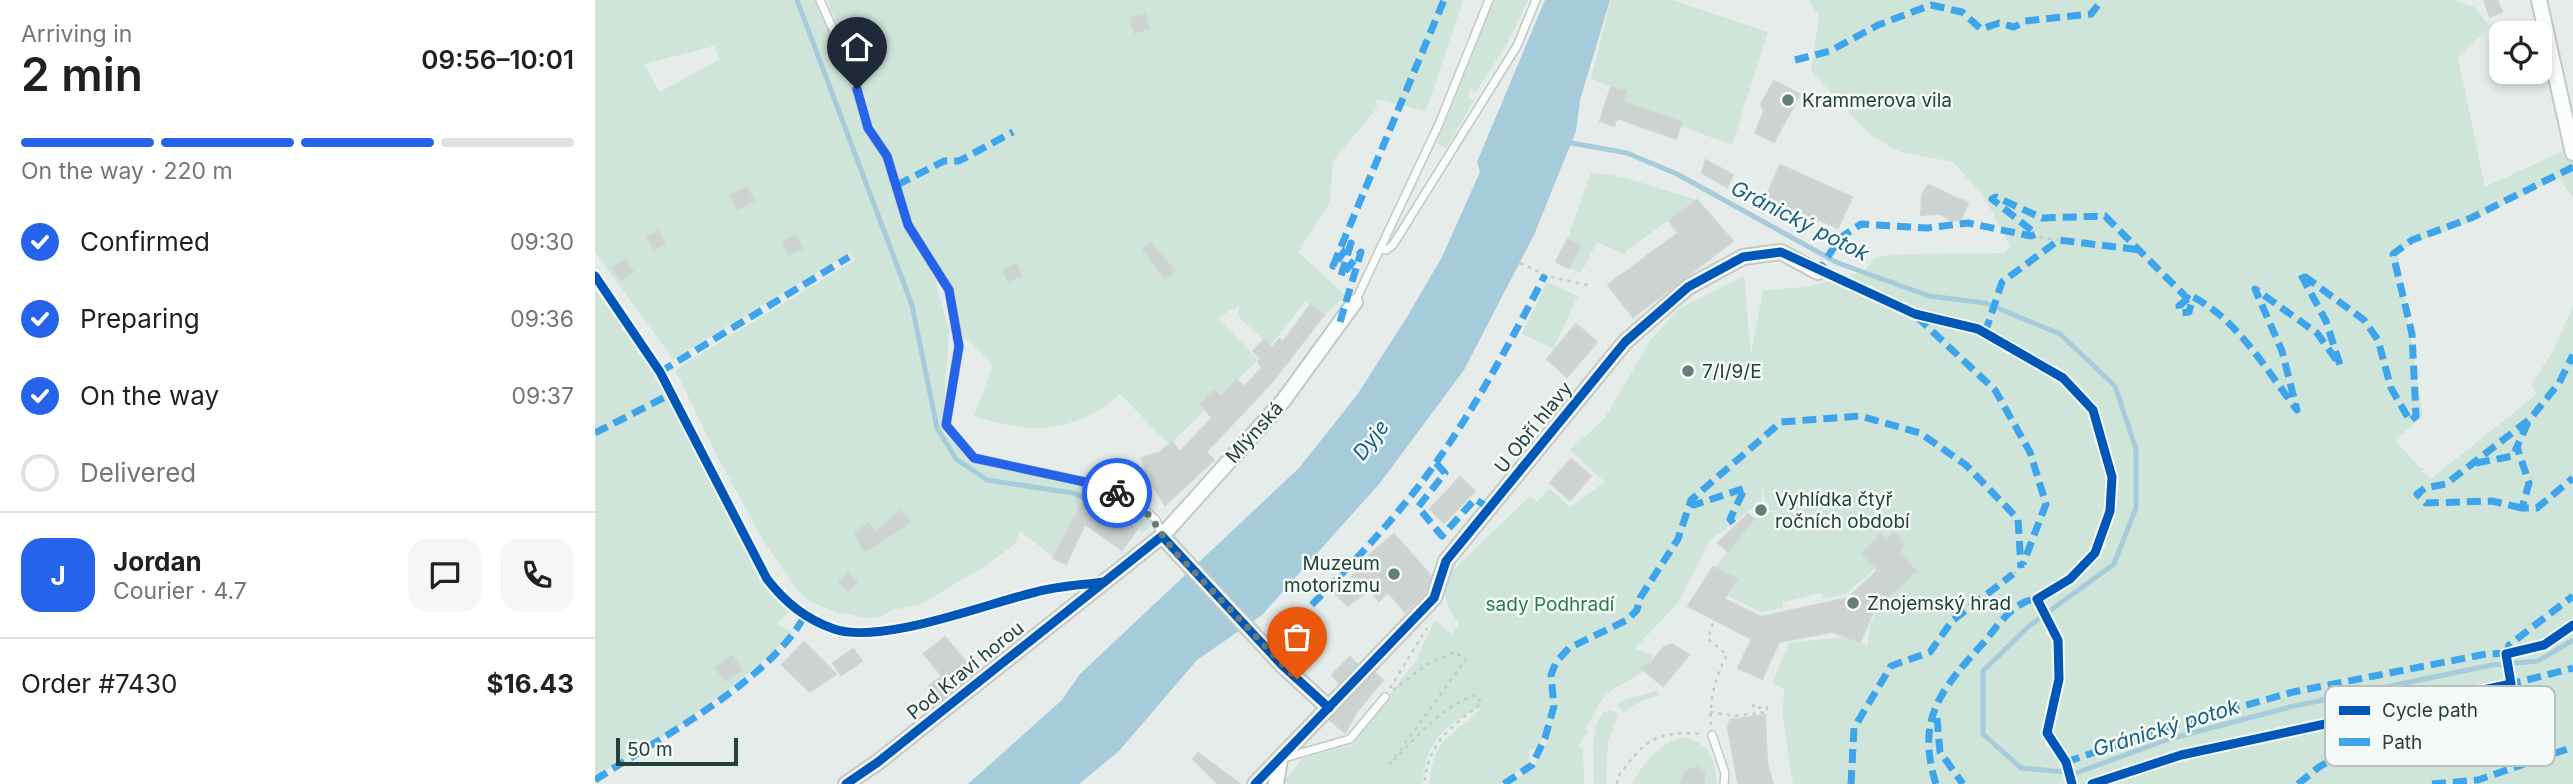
<!DOCTYPE html>
<meta charset="utf-8">
<style>
:root{--surface:#fff;--page:#f6f6f6;--text:#202124;--muted:#757577;--line:#e0e0e0;--accent:#2563eb}
body{margin:0;font-family:Inter,sans-serif;background:var(--page);color:var(--text);height:100vh;display:flex;flex-direction:column;font-size:26px;white-space:nowrap}
*{box-sizing:border-box;margin:0}
p{font-size:23px;color:var(--muted)}
.icon{flex:none;width:38px;height:38px;fill:none;stroke:currentColor;stroke-width:2;stroke-linecap:round;stroke-linejoin:round}
.map{position:relative;flex:1;overflow:hidden}
.side{display:flex;flex-direction:column;background:var(--surface);width:595px}
.side>*{flex:none}
.tools{position:absolute;left:1894px;top:21px;display:grid;gap:14px}
.tools a{display:grid;place-items:center;width:63px;height:63px;border-radius:14px;background:var(--surface);box-shadow:0 4px 10px #0003;font-size:35px}
.scale{position:absolute;left:21px;bottom:18px;width:122px;box-sizing:border-box;padding-left:7px;border:4px solid #23413d;border-top:0;font-size:19px;line-height:24px;white-space:nowrap;color:#23413d;-webkit-text-stroke:5px #f5faf8;paint-order:stroke}
.pin{position:absolute;display:grid;place-items:center;width:60px;height:60px;color:#fff;margin:-72px -30px;border-radius:50% 50% 50% 0;rotate:-45deg;box-shadow:0 0 7px #0007}
.pin .icon{rotate:45deg}
.courier{position:absolute;display:grid;place-items:center;width:70px;height:70px;margin:-35px;border:5px solid #2563eb;border-radius:50%;background:#fff;color:#222;box-shadow:0 2px 9px #0007}
.head em{font-style:normal;font-weight:600}
.head div{display:flex;flex-direction:column-reverse}
.head{display:flex;align-items:center;justify-content:space-between;height:119px;padding:0 21px}
h1{font-size:46px;font-weight:600;line-height:52px}
.bar{display:grid;grid-template-columns:repeat(4,1fr);gap:10px 7px;align-content:center;height:84px;padding:0 21px}
.bar i{height:9px;border-radius:5px;background:var(--line)}
.bar .active{background:var(--accent)}
.bar p{grid-column:span 4}
.line{display:flex;align-items:center;gap:18px;padding:0 21px;border-top:2px solid var(--line)}
.line div{flex:1}
.round{display:grid;place-items:center;flex:none;width:74px;height:74px;border-radius:21px;background:var(--page)}
ol{padding:0 21px;list-style:none}
li{display:flex;align-items:center;gap:21px;height:77px}
li p{margin-inline-start:auto}
li .icon{padding:7px;border-radius:50%;background:var(--accent);color:#fff;stroke-width:4}
li:last-child{color:var(--muted)}
li i{width:38px;height:38px;border:4px solid var(--line);border-radius:50%}
main{display:flex;flex:1;min-height:0}
.map>svg:first-child{display:block}
.green{fill:#cfe5d9;fill-rule:evenodd}
.water{fill:#a6ccdb}
.lines{fill:none;stroke-linecap:round;stroke-linejoin:round}
.stream{stroke:#a6ccdb;stroke-width:5}
.building{fill:#cdd3d1;stroke:#cfd5d3;stroke-width:2}
.service-casing{stroke:#c3c9c7;stroke-width:10}
.minor-casing{stroke:#c3c9c7;stroke-width:18}
.path{stroke:#c2ccca;stroke-width:2.5;stroke-dasharray:3.5 5;stroke-linecap:butt}
.service{stroke:#fbfcfc;stroke-width:7}
.minor{stroke:#fbfcfc;stroke-width:14}
.quiet{stroke:#3ea4ec;stroke-width:7;stroke-dasharray:14 7;stroke-linecap:butt}
.cycleway-casing{stroke:#f5faf8;stroke-width:13}
.cycleway{stroke:#0057b8;stroke-width:9}
.done{stroke:#677d7a;stroke-width:7;stroke-dasharray:0 12.6}
.route{stroke:#2563eb;stroke-width:9}
.poi-dot{fill:#677d7a;stroke:#f5faf8;stroke-width:2.5}
.labels{text-anchor:middle;stroke-width:5;stroke-linejoin:round;paint-order:stroke}
.poi-label{font-size:19px;fill:#23413d;stroke:#f5faf8;text-anchor:start}
.street-label{font-size:19px;fill:#23413d;stroke:#f5faf8}
.park-label{font-size:19px;fill:#2b7a54;stroke:#f5faf8}
.water-label{font-size:21px;font-style:italic;fill:#1a6080;stroke:#f5faf8}
.key{fill:#f5faf8;stroke:#b6c2c0;stroke-width:2}
.key-label{font-size:19px;fill:#23413d}
</style>
<main>
<section class="side">
<div class="head"><div><h1>2 min</h1><p>Arriving in</p></div><em>09:56–10:01</em></div>
<div class="bar"><i class="active"></i><i class="active"></i><i class="active"></i><i></i><p>On the way · 220 m</p></div>
<ol>
<li><svg class="icon" aria-label="check" viewBox="0 0 24 24"><path d="M5 12l5 5 9-10"/></svg>Confirmed<p>09:30</p></li>
<li><svg class="icon" aria-label="check" viewBox="0 0 24 24"><path d="M5 12l5 5 9-10"/></svg>Preparing<p>09:36</p></li>
<li><svg class="icon" aria-label="check" viewBox="0 0 24 24"><path d="M5 12l5 5 9-10"/></svg>On the way<p>09:37</p></li>
<li><i></i>Delivered</li>
</ol>
<div class="line" style="height:126px"><b class="round" style="background:var(--accent);color:#fff">J</b><div><b>Jordan</b><p>Courier · 4.7</p></div><a class="round"><svg class="icon" aria-label="chat" viewBox="0 0 24 24"><path d="M4 5h16v11H9l-5 4z"/></svg></a><a class="round"><svg class="icon" aria-label="phone" viewBox="0 0 24 24"><path d="M5 4h4l2 5-3 2q2 4 5 5l2-3 5 2v4C11 20 4 13 5 4z"/></svg></a></div>
<div class="line" style="height:91px"><div>Order #7430</div><b>$16.43</b></div>
</section>
<div class="map">
<svg width="1978" height="784" viewBox="0 0 1978 784">
<rect width="100%" height="100%" fill="#e6ecea"/>
<g class="green">
<path d="M0 0H222L252 73 270 131 289 158 310 227 340 279 354 331 347 431 382 463 511 488 508 497 564 519 548 533 519 508 487 504 458 557 425 531 419 545 384 570 324 605 297 610 286 617 271 618 242 612 216 602 202 590 168 540 121 454 81 372 84 367 260 260 256 252 78 359 0 252ZM119 46 125 59 65 92 49 64Z"/>
<path d="M232 0H868L831 111 781 99 782 108 738 161 735 202 703 252 751 296 729 315 710 302 675 346 643 316 644 305 623 318 663 360 577 442H572L525 394C479 434 435 435 379 416L398 365 364 332 352 292 315 224 297 157 276 127 261 69Z"/>
<path d="M899 0H933L913 42 880 93 876 89 872 95 879 101 851 148 842 143Z"/>
<path d="M1016 0H1077L1173 32 1137 145 1086 126V122L1027 105 1031 91 996 79Z"/>
<path d="M1213 0H1857L1880 7 1895 27 1863 57 1890 187 1978 146V198L1964 178 1872 223 1816 244 1803 255 1828 416 1800 440 1825 468 1831 469 1825 471 1836 479 1942 394 1936 385 1958 351 1978 306V784H1198L1188 719 1189 689 1177 683 1194 643 1247 637 1273 645C1274 606 1295 595 1321 571L1303 552 1310 544 1299 533 1291 541 1285 535 1267 554 1281 568 1251 594 1228 599 1226 593 1188 602V608L1166 612 1131 595 1141 579 1120 568 1164 513 1199 510 1172 511 1166 482 1167 501 1115 540 1083 603 1040 648 1058 656C1049 679 1023 682 1010 696 1003 703 998 716 993 725L990 729 993 731 983 746 988 748 989 784H915L939 767 953 739 952 730 943 748 934 750 935 763 906 784H835C836 736 863 735 888 706 851 724 831 739 827 784H693L689 781 708 758 757 745 820 662 840 620 857 634 864 624C852 608 848 599 850 578L935 496 942 502 954 488 975 507 1010 482 975 450 1009 419 1056 339 1085 308 1149 276 1156 355 1168 290 1210 287 1268 272 1281 257 1307 254 1410 253 1415 246 1390 198 1358 162 1305 152 1274 134 1216 71 1224 16Z"/>
<path d="M996 172 1027 177 1102 200 1032 250 1030 255 1002 242 986 273 974 268 985 246 972 240Z"/>
<path d="M952 282 983 296 958 349 927 334Z"/>
<path d="M0 289 62 379 170 587 194 611 182 624 199 633C139 687 73 740 0 775Z"/>
<path d="M1062 691 1065 695 1044 702 1028 712 1022 705 1031 699Z"/>
<path d="M1017 710 1023 716 1013 741 1011 784H999L998 745 1001 725 1008 712Z"/>
<path d="M1087 737C1113 741 1120 758 1122 784H1037C1050 761 1062 746 1087 737Z"/>
</g>
<path class="water" d="M950 0H1015L985 100 981 131 939 235 869 370 785 483 667 615 602 660 524 751 484 784H373L467 700 485 674 704 468 762 395 812 317 847 257 885 172 882 162Z"/>
<g class="lines">
<g class="stream">
<path d="M202 0 317 305 342 428 361 459 392 480 478 493 532 516"/>
<path d="M971 142 1032 153 1082 174 1243 263 1334 296 1390 303 1465 334 1520 386 1541 449V508L1519 564 1434 626 1388 671V734L1426 768 1481 773 1574 739 1699 706 1897 665 1943 661 1978 640"/>
</g>
</g>
<g class="building">
<path d="M1889 0H1902L1907 12 1895 17Z"/>
<path d="M550 14 554 28 540 33 535 18Z"/>
<path d="M1179 81 1205 94 1179 142 1160 133 1169 111 1166 104Z"/>
<path d="M1016 87 1031 91 1028 102 1087 122 1081 139 1022 118 1019 126 1005 121Z"/>
<path d="M1111 160 1138 175 1132 187 1107 173Z"/>
<path d="M1185 165 1257 197 1243 228 1171 197Z"/>
<path d="M1333 185 1373 203 1366 219 1356 221 1346 214 1326 215 1327 195Z"/>
<path d="M152 187 159 201 142 209 135 195Z"/>
<path d="M1102 200 1138 241 1038 317 1013 285 1083 233 1074 221Z"/>
<path d="M63 231 70 243 59 249 52 238Z"/>
<path d="M201 236 207 249 193 255 188 242Z"/>
<path d="M972 240 985 246 974 268 961 262Z"/>
<path d="M555 243 580 271 570 279 548 249Z"/>
<path d="M31 260 38 272 26 280 18 268Z"/>
<path d="M422 264 426 276 413 281 408 270Z"/>
<path d="M715 305 729 315 677 382 611 452 619 460 570 505 551 474 547 458 565 452 577 442 585 452 617 418 606 404 619 390 626 397 642 380 649 387 667 368 663 362 666 359 658 351 669 340 677 348 684 339 688 342Z"/>
<path d="M981 324 1002 342 972 377 952 359Z"/>
<path d="M976 459 996 476 975 500 955 483Z"/>
<path d="M865 477 880 491 849 523 835 509Z"/>
<path d="M487 504 524 529 530 521 542 529 527 550 490 524 471 564 458 558Z"/>
<path d="M306 511 315 522 269 552 260 533 274 523 280 532Z"/>
<path d="M1153 514 1159 519 1133 551 1123 543Z"/>
<path d="M1299 533 1310 544 1303 552 1321 571 1279 610 1265 642 1237 632 1184 642 1167 679 1143 668 1157 639 1093 606 1118 567 1142 579 1129 599 1166 617 1253 598 1283 570 1267 554 1286 534 1291 541Z"/>
<path d="M799 534 836 576 831 592 810 612 793 592 784 601 774 590 753 606 740 593 762 572 758 569Z"/>
<path d="M253 573 262 582 253 591 244 582Z"/>
<path d="M350 637 380 673 346 700 334 686 347 676 329 654Z"/>
<path d="M209 642 241 674 215 692 187 665Z"/>
<path d="M1077 644 1094 655 1068 686 1046 668 1055 664 1069 647Z"/>
<path d="M258 649 267 661 246 675 238 663Z"/>
<path d="M137 656 147 670 130 681 121 668Z"/>
<path d="M755 657 762 664 744 683 737 675Z"/>
<path d="M780 673 788 680 763 710 750 733 735 720Z"/>
<path d="M1170 715 1172 763 1178 784H1143L1133 728 1135 720Z"/>
<path d="M603 753 645 784H623L598 759Z"/>
<path d="M1102 767 1110 772 1109 784H1085L1090 771Z"/>
</g>
<g class="lines">
<defs>
<g id="service">
<path d="M225 0 256 70 273 128 292 156 313 225 354 290 364 346 351 425 379 458 504 485 542 503 561 520 567 536"/>
<path d="M785 249 791 250 798 245 922 46 941 0"/>
<path d="M760 302 844 124 894 0"/>
<path d="M76 394 172 579C203 618 244 639 295 631L444 591 505 582"/>
<path d="M1117 735 1130 773 1129 784"/>
<path d="M689 758 755 739 790 697"/>
</g>
<g id="minor">
<path d="M1944 0 1978 153"/>
<path d="M567 536 687 665 734 708"/>
<path d="M251 784 283 762 567 536 688 401 760 302"/>
<path d="M660 784 839 598 851 561 1030 342 1093 287 1148 257 1186 252 1223 272"/>
<path d="M681 784 685 759"/>
</g>
</defs>
<use href="#service" class="service-casing"/>
<use href="#minor" class="minor-casing"/>
<g class="path">
<path d="M1436 236 1464 240"/>
<path d="M925 263 952 276 997 286"/>
<path d="M1418 574 1426 568"/>
<path d="M795 688 832 628"/>
<path d="M798 690 830 666 859 652 871 659 795 764C820 739 846 707 880 695L887 703C855 728 834 741 829 784"/>
<path d="M1115 712 1140 716 1172 712V707L1159 708 1157 700"/>
<path d="M1116 725C1114 701 1120 676 1132 655L1113 639 1119 620"/>
<path d="M1022 784V778C1049 742 1058 730 1106 734"/>
</g>
<use href="#service" class="service"/>
<use href="#minor" class="minor"/>
<g class="quiet">
<path d="M1200 60 1235 51 1283 25 1336 5 1367 12 1386 29 1404 23 1419 27 1430 21 1496 14 1507 0"/>
<path d="M302 185 349 161H364L418 132"/>
<path d="M1226 273 1223 272 1245 238 1266 224 1332 228 1373 223 1436 236 1441 234 1397 199 1401 197 1447 218 1510 216 1591 297 1597 301 1594 312 1585 313 1584 306 1596 296C1642 318 1672 371 1702 410L1687 351 1660 289 1722 333 1745 365 1731 321 1705 273 1769 320 1783 340 1796 388 1815 421 1821 416 1817 334 1798 254 1817 240 1876 218 1978 167"/>
<path d="M1322 317 1400 390 1435 452 1451 504 1428 564"/>
<path d="M745 322 766 252 746 276 756 243 738 266 849 0"/>
<path d="M1390 333 1407 282 1464 240 1546 250"/>
<path d="M65 372 254 257"/>
<path d="M1933 422 1922 447 1934 483 1927 508H1942L1978 478"/>
<path d="M0 433 76 394 74 390"/>
<path d="M841 463 850 473 823 507 847 536 880 499 894 508"/>
<path d="M1881 463 1918 456 1922 447"/>
<path d="M1095 503 1099 505 1150 488 1135 519 1139 524"/>
<path d="M1927 508 1897 501 1831 503 1822 494 1830 488 1851 484 1935 419 1964 383 1978 355"/>
<path d="M673 650C730 590 792 532 840 464 882 405 917 339 950 275"/>
<path d="M1911 656 1914 645 1978 596"/>
<path d="M1912 685 1978 668"/>
<path d="M1342 718 1345 752 1368 784"/>
<path d="M1471 762 1574 727 1698 692 1891 654 1915 653"/>
<path d="M0 780C63 739 175 681 210 615"/>
<path d="M909 784 937 765 950 738 959 706 956 675 961 662 974 648 1032 620 1042 610 1045 598 1083 539 1096 500 1186 422 1265 416 1325 433 1371 465 1423 519 1426 568"/>
<path d="M1256 784 1259 728 1296 666 1335 652 1357 621 1418 574"/>
<path d="M1341 784C1320 717 1347 689 1390 641 1401 628 1412 611 1428 603 1434 599 1441 600 1448 596"/>
<path d="M1703 784 1724 767 1812 716 1824 712"/>
<path d="M1837 784 1883 780 1978 747"/>
</g>
<defs>
<g id="cycleway">
<path d="M0 276 65 372 172 579C190 602 210 619 239 629 287 645 390 604 441 592 463 586 487 585 509 582"/>
<path d="M251 784 283 762 567 536 687 665 734 708"/>
<path d="M660 784 839 598 851 561 1030 342 1093 287 1148 257 1186 252 1320 314 1383 329 1468 378 1498 410 1517 477 1515 511 1500 553 1475 579 1442 599 1463 640 1464 679 1452 733 1471 762 1477 784"/>
<path d="M1497 784 1586 755 1916 684 1911 654 1949 645 1978 625"/>
</g>
</defs>
<use href="#cycleway" class="cycleway-casing"/>
<use href="#cycleway" class="cycleway"/>
</g>
<g class="lines">
<path class="done" d="M522 493C561 512 556 523 580 552L702 679"/>
<path class="route" d="M262 89 273 128 292 156 313 225 354 290 364 346 351 425 379 458 504 485 522 493"/>
</g>
<g class="poi-dot">
<circle cx="1193" cy="100" r="7"/>
<circle cx="1093" cy="371" r="7"/>
<circle cx="1166" cy="510" r="7"/>
<circle cx="799" cy="574" r="7"/>
<circle cx="1258" cy="603" r="7"/>
</g>
<g class="labels">
<g class="poi-label">
<text x="1207" y="107">Krammerova vila</text>
<text x="1107" y="378">7/I/9/E</text>
<text x="1180" y="506">Vyhlídka čtyř<tspan x="1180" dy="22">ročních období</tspan></text>
<text x="785" y="570" text-anchor="end">Muzeum<tspan x="785" dy="22">motorizmu</tspan></text>
<text x="1272" y="610">Znojemský hrad</text>
</g>
<g class="street-label">
<text transform="translate(938 427) rotate(-51)" y="7">U Obří hlavy</text>
<text transform="translate(659 432) rotate(-48)" y="7">Mlýnská</text>
<text transform="translate(370 670) rotate(-39)" y="7">Pod Kraví horou</text>
</g>
<g class="park-label">
<text x="955" y="611">sady Podhradí</text>
</g>
<g class="water-label">
<text transform="translate(1205 221) rotate(27)" y="7">Gránický potok</text>
<text transform="translate(776 440) rotate(-52)" y="7">Dyje</text>
<text transform="translate(1571 728) rotate(-17)" y="7">Gránický potok</text>
</g>
</g>
<rect x="1730" y="686" width="230" height="80" rx="10" class="key"/>
<rect x="1744" y="706" width="31" height="9" fill="#0057b8"/>
<rect x="1744" y="738" width="31" height="8" fill="#3ea4ec"/>
<g class="key-label">
<text x="1787" y="717">Cycle path</text>
<text x="1787" y="749">Path</text>
</g>
</svg>
<div class="tools">
<a><svg class="icon" aria-label="locate" viewBox="0 0 24 24"><circle cx="12" cy="12" r="6"/><path d="M12 2v4M12 18v4M2 12h4M18 12h4"/></svg></a>
</div>
<div class="scale">50 m</div>
<div class="pin" style="left:702px;top:679px;background:#ea580c"><svg class="icon" aria-label="bag" viewBox="0 0 24 24"><path d="M5 8h14l-1 12H6zM9 8a3 3 0 0 1 6 0"/></svg></div>
<div class="pin" style="left:262px;top:89px;background:#1f2937"><svg class="icon" aria-label="home" viewBox="0 0 24 24"><path d="M3 11l9-7 9 7M6 9v11h12V9"/></svg></div>
<div class="courier" style="left:522px;top:493px"><svg class="icon" aria-label="bike" viewBox="0 0 24 24"><circle cx="6" cy="16" r="4"/><circle cx="18" cy="16" r="4"/><path d="M6 16l4-8h5l3 8M10 8l3 8H6M13 5h3"/></svg></div>
</div>
</main>
